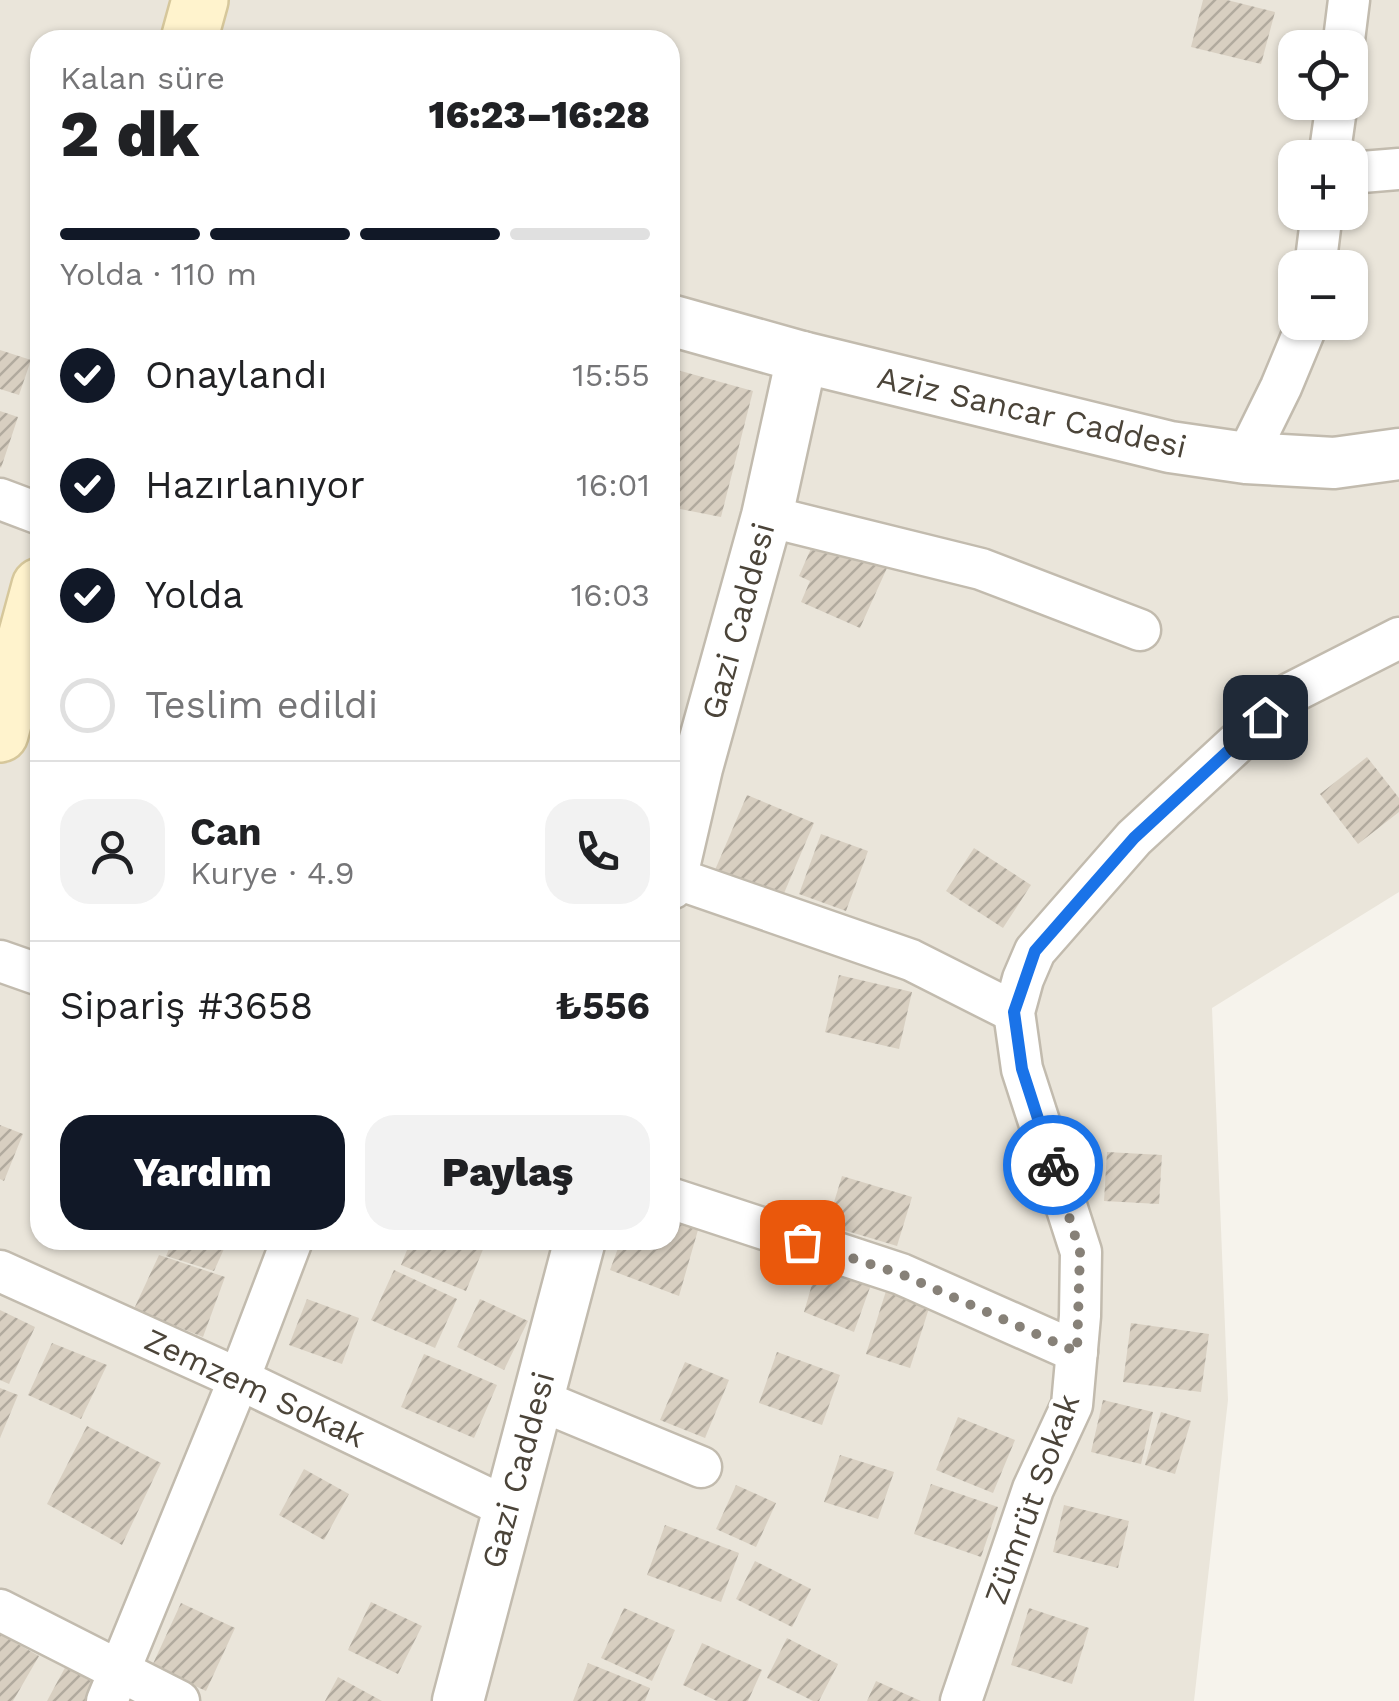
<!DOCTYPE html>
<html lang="tr">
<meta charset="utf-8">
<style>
:root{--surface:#fff;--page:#f2f2f2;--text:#202124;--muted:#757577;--line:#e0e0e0;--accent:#111827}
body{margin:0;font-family:"Work Sans",sans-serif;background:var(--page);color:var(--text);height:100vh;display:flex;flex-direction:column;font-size:38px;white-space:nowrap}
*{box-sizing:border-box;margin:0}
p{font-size:32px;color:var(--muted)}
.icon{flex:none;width:55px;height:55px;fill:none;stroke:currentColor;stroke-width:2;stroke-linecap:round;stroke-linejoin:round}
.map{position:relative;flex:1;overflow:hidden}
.panel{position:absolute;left:30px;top:30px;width:650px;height:1220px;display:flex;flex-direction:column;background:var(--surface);border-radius:30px;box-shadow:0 2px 8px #0004}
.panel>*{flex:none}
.controls{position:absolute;left:1278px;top:30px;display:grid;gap:20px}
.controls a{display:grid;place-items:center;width:90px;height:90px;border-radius:20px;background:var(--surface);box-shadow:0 2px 8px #0004;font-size:50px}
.pin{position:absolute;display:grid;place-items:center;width:85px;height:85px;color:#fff;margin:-42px;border-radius:20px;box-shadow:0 5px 15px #0006}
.courier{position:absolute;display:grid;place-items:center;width:100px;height:100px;margin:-50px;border:8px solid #1a73e8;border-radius:50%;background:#fff;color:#222;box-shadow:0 2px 12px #0007}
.headline em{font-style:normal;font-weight:800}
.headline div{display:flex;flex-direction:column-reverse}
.headline{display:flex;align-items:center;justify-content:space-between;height:170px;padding:0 30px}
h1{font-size:65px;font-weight:800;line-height:75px}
.bar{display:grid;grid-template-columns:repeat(4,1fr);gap:15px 10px;align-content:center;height:120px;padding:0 30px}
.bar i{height:12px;border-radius:8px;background:var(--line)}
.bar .on{background:var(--accent)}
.bar p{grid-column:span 4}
.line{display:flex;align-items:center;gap:25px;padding:0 30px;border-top:2px solid var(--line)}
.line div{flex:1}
.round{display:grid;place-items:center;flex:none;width:105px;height:105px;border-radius:30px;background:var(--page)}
ol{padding:0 30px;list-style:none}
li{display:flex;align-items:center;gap:30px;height:110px}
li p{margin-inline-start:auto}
li .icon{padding:10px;border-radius:50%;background:var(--accent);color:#fff;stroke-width:4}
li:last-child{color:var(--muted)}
li i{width:55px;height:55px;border:5px solid var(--line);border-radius:50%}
.primary-button{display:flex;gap:20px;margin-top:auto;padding:20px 30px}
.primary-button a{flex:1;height:115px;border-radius:30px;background:var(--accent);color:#fff;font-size:40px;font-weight:800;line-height:115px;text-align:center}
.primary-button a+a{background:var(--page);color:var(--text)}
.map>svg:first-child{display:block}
.residential{fill:#eae5da;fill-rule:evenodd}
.building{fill:url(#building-hatch)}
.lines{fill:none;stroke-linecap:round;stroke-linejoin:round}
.minor-casing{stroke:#c2bbae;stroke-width:45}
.tertiary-casing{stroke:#c2bbae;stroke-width:55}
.secondary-casing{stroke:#d6c79b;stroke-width:60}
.minor{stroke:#fff;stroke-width:40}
.tertiary{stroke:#fff;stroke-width:50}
.secondary{stroke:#fff3cd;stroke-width:55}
.done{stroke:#878178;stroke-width:10;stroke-dasharray:0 18}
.route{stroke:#1a73e8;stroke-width:12}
.labels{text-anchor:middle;stroke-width:8;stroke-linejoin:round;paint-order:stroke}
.street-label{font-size:32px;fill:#4b4439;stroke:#fff}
</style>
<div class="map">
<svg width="1399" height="1701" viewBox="0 0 1399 1701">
<defs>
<pattern id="building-hatch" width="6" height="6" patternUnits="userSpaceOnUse" patternTransform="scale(2.5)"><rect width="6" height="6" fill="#d8cfc1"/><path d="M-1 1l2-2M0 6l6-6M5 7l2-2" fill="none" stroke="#b1aa9e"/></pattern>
</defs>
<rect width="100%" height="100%" fill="#f6f3ec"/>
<path class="residential" d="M0 0H1399V892L1212 1008 1228 1400 1194 1701H0ZM40 40H670V1240H40ZM1295 48H1350V102H1295ZM1295 158H1350V212H1295ZM1295 268H1350V322H1295Z"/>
<g class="building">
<path d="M1203 0H1227L1275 12 1261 64 1191 47Z"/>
<path d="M0 350 31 360 19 395 0 389Z"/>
<path d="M670 368 753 391 721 517 670 507Z"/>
<path d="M0 411 18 417 1 468 0 467Z"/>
<path d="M816 537 887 568 860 628 801 602 810 581 799 576Z"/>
<path d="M1367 757 1399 798V812L1358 844 1320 794Z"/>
<path d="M747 795 814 823 782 898 715 870Z"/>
<path d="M821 834 868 851 846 911 799 894Z"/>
<path d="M974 848 1031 885 1003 928 946 891Z"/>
<path d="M839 975 912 992 899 1049 825 1032Z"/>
<path d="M0 1125 23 1134 4 1181 0 1179Z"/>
<path d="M1107 1152 1162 1155 1159 1204 1104 1201Z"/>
<path d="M842 1176 912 1197 897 1246 827 1225Z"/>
<path d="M670 1211 700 1223 679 1296 610 1270 621 1240H670Z"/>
<path d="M173 1240H228L214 1271 166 1256Z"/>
<path d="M411 1240 486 1242 466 1291 401 1265Z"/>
<path d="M808 1254 873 1279 854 1332 804 1312 813 1281 800 1276Z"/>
<path d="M159 1255 225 1277 203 1337 134 1309Z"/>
<path d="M394 1270 457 1299 435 1348 371 1320Z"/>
<path d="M886 1291 930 1305 910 1368 866 1354Z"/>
<path d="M307 1299 359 1318 342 1364 289 1345Z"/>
<path d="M480 1299 528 1321 504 1370 457 1347Z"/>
<path d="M0 1310 35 1327 9 1384 0 1380Z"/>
<path d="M1131 1323 1209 1334 1201 1392 1123 1382Z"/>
<path d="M52 1343 107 1365 81 1419 28 1395Z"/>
<path d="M777 1352 840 1375 822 1425 759 1403Z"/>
<path d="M424 1354 497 1385 474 1438 401 1407Z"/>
<path d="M685 1362 729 1380 705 1438 660 1420Z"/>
<path d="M0 1388 18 1395 0 1438Z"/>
<path d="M1103 1400 1153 1412 1141 1464 1091 1452Z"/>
<path d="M1161 1412 1191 1421 1175 1474 1145 1465Z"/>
<path d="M958 1417 1015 1440 993 1493 936 1470Z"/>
<path d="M87 1426 161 1463 122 1545 47 1504Z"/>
<path d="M840 1455 894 1472 878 1519 824 1502Z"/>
<path d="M304 1469 349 1494 324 1540 279 1515Z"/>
<path d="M931 1484 998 1507 981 1557 914 1534Z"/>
<path d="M736 1485 776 1503 756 1547 716 1529Z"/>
<path d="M1064 1505 1129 1521 1118 1568 1053 1552Z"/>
<path d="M665 1525 739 1553 721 1602 647 1575Z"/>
<path d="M755 1561 811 1589 792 1627 736 1599Z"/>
<path d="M371 1602 422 1626 398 1674 348 1650Z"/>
<path d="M181 1603 235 1628 206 1691 152 1666Z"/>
<path d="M624 1608 675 1630 652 1681 601 1658Z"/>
<path d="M1029 1608 1089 1628 1072 1684 1011 1665Z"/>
<path d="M0 1634 39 1656 13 1701H0Z"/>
<path d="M787 1638 838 1664 819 1701H813L767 1678Z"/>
<path d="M702 1643 762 1670 748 1701H717L683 1685Z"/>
<path d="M588 1663 650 1688 645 1701H573Z"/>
<path d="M67 1664 104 1684 95 1701H47Z"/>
<path d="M338 1677 382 1701H325Z"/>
<path d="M876 1681 921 1701H867Z"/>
</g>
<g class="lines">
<defs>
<g id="minor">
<path d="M1343 48 1349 0"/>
<path d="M1329 158 1337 102"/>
<path d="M1350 173 1399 169"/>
<path d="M1315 268 1322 212"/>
<path d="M1246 458 1281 387 1308 322"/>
<path d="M0 499 40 514"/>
<path d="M767 516 981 569 1140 630"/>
<path d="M672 877 911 960 1014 1012"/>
<path d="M0 961 40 975"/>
<path d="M670 1198 901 1274 1077 1352"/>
<path d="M0 1271 239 1379 508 1508"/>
<path d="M537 1399 701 1467"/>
<path d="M0 1610 179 1701"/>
<path d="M107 1701 239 1379 292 1240"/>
<path d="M961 1701 1033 1489 1072 1405 1080 1316 1081 1252 1022 1069 1014 1012 1023 979 1035 951 1134 838 1291 693 1399 638"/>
</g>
<g id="tertiary">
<path d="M670 320 802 357 1170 447 1246 458 1334 463 1399 454"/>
<path d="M670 884 697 768 767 516 802 357"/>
<path d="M458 1701 580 1240"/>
</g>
<g id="secondary">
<path d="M189 40 200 0"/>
<path d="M0 734 40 586"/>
</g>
</defs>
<use href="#minor" class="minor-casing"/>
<use href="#tertiary" class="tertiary-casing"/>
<use href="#secondary" class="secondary-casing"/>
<use href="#minor" class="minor"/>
<use href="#tertiary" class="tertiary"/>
<use href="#secondary" class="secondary"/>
</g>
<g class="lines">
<path class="done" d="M802 1242 901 1274 1077 1352 1080 1252 1053 1165"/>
<path class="route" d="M1053 1165 1022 1069 1014 1012 1035 951 1134 838 1265 717"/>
</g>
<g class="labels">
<g class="street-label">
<text transform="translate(1032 412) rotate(13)" y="11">Aziz Sancar Caddesi</text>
<text transform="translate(738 621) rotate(-75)" y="11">Gazi Caddesi</text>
<text transform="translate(255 1388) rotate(25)" y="11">Zemzem Sokak</text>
<text transform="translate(518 1470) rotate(-75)" y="11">Gazi Caddesi</text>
<text transform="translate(1032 1499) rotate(-70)" y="11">Zümrüt Sokak</text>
</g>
</g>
</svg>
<div class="controls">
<a><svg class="icon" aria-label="locate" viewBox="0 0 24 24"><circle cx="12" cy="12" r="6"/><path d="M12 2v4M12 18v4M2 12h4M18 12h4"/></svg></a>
<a>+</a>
<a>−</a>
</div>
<div class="pin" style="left:802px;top:1242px;background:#ea580c"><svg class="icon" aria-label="bag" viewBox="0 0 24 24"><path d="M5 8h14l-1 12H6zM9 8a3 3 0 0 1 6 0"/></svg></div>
<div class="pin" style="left:1265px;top:717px;background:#1f2937"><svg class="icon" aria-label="home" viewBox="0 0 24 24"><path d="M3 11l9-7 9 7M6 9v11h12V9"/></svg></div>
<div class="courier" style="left:1053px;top:1165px"><svg class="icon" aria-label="bike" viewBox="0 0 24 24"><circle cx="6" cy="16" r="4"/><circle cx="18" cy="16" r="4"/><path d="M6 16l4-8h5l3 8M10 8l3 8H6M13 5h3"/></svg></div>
<section class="panel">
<div class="headline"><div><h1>2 dk</h1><p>Kalan süre</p></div><em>16:23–16:28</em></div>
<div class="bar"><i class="on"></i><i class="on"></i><i class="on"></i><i></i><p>Yolda · 110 m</p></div>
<ol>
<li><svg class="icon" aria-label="check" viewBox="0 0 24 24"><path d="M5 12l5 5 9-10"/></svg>Onaylandı<p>15:55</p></li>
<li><svg class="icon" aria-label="check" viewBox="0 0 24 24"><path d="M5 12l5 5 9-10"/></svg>Hazırlanıyor<p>16:01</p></li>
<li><svg class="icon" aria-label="check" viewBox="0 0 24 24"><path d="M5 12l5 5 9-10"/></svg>Yolda<p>16:03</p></li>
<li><i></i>Teslim edildi</li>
</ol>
<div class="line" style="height:180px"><a class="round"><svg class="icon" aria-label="person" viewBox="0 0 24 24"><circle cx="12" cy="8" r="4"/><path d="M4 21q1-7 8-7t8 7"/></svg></a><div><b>Can</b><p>Kurye · 4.9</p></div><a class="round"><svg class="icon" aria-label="phone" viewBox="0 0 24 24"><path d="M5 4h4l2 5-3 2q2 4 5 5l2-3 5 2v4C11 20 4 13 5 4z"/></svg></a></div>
<div class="line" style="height:130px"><div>Sipariş #3658</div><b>₺556</b></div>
<div class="primary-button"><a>Yardım</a><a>Paylaş</a></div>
</section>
</div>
